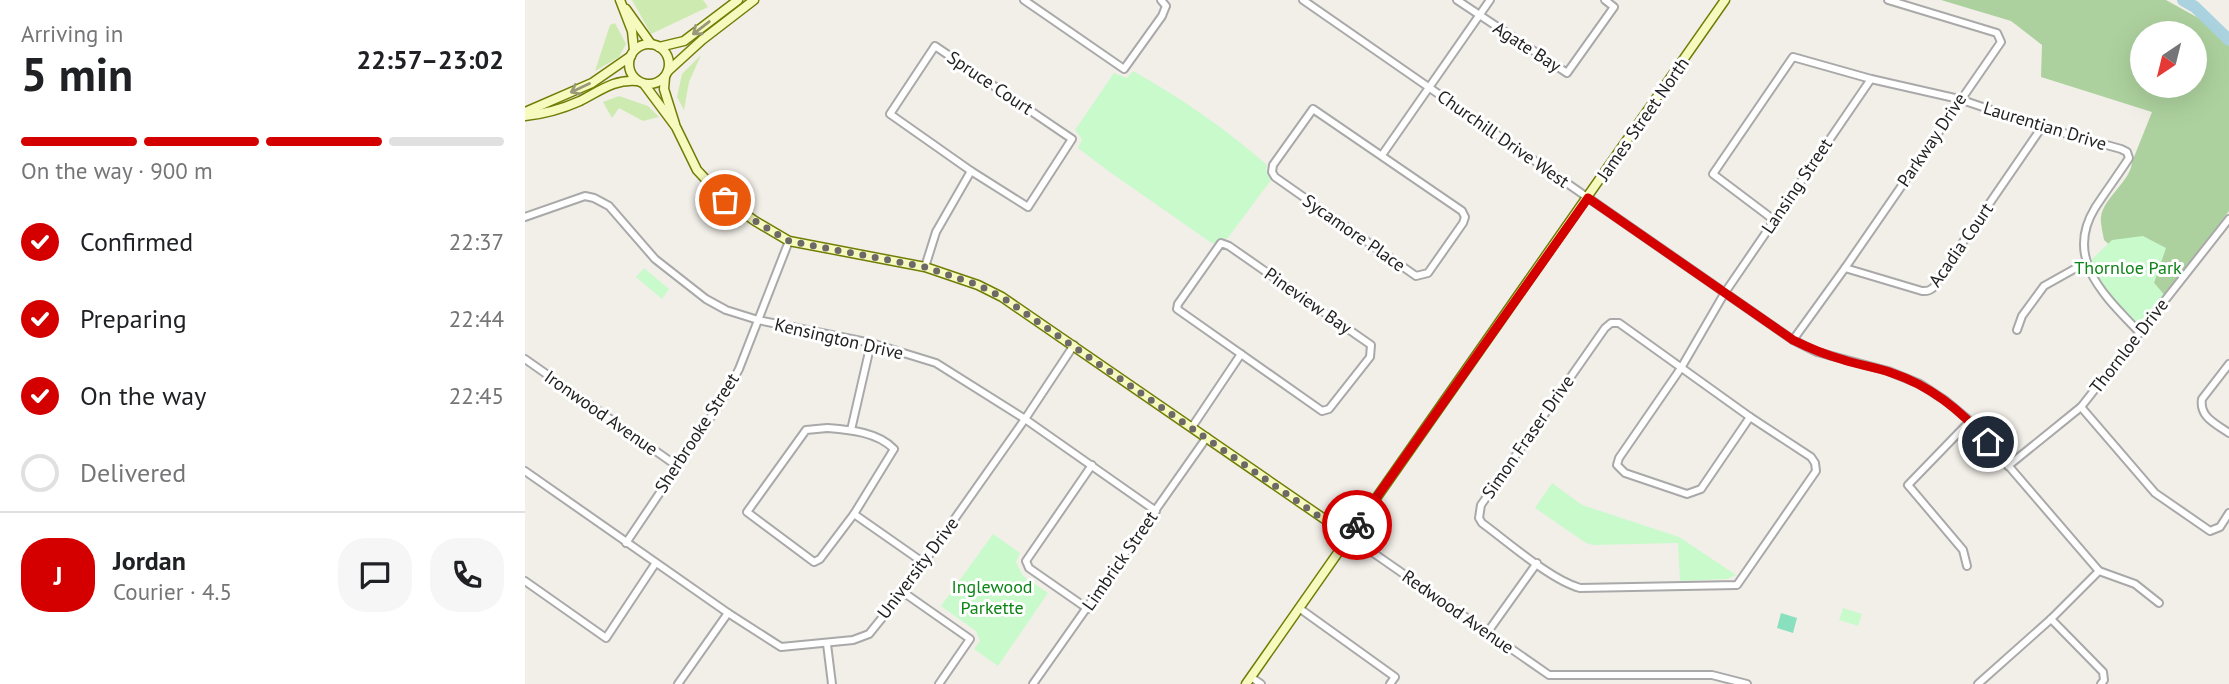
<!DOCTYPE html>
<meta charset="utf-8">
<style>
:root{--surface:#fff;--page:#f6f6f6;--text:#202124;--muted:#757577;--line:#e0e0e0;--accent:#d40000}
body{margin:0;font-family:"PT Sans",sans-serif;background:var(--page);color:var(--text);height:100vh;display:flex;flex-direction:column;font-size:26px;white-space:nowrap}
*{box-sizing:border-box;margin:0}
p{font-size:23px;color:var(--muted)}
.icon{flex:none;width:38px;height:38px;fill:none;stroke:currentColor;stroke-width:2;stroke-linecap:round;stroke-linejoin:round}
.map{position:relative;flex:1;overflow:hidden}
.panel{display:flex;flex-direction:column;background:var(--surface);width:525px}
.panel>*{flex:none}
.needle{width:46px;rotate:215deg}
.buttons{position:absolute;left:1605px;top:21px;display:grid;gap:14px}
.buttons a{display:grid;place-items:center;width:77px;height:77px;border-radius:50%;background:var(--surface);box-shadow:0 7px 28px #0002;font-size:35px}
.pin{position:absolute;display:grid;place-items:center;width:60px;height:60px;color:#fff;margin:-30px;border:4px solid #fff;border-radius:50%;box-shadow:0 2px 7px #0007}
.courier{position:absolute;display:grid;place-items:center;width:70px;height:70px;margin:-35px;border:5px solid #d40000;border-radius:50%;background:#fff;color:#222;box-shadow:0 2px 9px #0007}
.summary em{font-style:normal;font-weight:800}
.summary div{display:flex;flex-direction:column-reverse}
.summary{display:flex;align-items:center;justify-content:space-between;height:119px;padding:0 21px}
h1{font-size:46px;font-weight:800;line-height:52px}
.bar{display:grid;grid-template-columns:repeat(4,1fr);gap:10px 7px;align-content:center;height:84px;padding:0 21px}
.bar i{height:9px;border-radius:5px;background:var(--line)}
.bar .current{background:var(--accent)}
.bar p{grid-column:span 4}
.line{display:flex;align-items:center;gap:18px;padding:0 21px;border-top:2px solid var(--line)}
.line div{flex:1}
.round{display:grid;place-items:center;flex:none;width:74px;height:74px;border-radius:28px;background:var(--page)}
ol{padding:0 21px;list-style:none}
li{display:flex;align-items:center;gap:21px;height:77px}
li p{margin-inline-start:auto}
li .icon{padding:7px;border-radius:50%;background:var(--accent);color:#fff;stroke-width:4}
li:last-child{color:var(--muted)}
li i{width:38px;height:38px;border:4px solid var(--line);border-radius:50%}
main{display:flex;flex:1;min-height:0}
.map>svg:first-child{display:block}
.grass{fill:#cdebb0}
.forest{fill:#add19e;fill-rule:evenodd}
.park{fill:#c8facc}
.pitch{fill:#88e0be}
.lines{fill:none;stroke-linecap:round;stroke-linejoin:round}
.river{stroke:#aad3df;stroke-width:12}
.street-casing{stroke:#a9a9a9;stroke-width:10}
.secondary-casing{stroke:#707d05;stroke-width:11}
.street{stroke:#fff;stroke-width:6}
.secondary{stroke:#f7fabf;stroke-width:8}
.oneway{stroke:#979978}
.done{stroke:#6b6a68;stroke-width:7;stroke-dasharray:0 12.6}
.route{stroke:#d40000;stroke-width:9}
.labels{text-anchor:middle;stroke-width:6;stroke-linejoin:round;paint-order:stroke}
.street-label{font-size:18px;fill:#222;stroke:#fff}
.park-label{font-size:18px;fill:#0c8416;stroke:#fff}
</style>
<main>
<section class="panel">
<div class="summary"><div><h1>5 min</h1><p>Arriving in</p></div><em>22:57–23:02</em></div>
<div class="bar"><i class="current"></i><i class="current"></i><i class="current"></i><i></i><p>On the way · 900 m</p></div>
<ol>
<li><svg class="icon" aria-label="check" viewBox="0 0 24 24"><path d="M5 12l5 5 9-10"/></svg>Confirmed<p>22:37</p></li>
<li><svg class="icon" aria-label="check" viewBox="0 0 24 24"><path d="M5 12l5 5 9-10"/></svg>Preparing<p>22:44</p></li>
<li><svg class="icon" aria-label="check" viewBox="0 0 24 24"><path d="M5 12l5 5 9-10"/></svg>On the way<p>22:45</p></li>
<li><i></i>Delivered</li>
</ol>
<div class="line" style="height:126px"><b class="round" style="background:var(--accent);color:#fff">J</b><div><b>Jordan</b><p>Courier · 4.5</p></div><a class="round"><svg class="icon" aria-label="chat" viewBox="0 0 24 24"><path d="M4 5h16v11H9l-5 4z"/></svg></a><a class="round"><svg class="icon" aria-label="phone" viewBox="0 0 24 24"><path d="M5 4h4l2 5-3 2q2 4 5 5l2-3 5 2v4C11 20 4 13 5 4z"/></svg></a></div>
</section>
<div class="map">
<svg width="1704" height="684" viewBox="0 0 1704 684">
<rect width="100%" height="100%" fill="#f2efe9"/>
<g class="grass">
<path d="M107 0H178L183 7 126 34Z"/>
<path d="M90 23 101 44 94 57 70 71 85 25Z"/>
<path d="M176 55 164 82 159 110 152 97 157 74Z"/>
<path d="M94 96 123 106 134 117 118 121 94 108 87 118 78 102Z"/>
</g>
<path class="forest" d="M1416 0H1641L1704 35V211L1640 296 1629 283 1579 240C1578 233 1575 223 1576 217 1578 198 1606 181 1607 162L1627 112 1516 77 1517 45 1486 21ZM1617 33H1670V86H1617Z"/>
<g class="park">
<path d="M608 71C656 98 701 129 742 165L741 171 746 180 702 239 696 238 688 244 582 170 553 148 557 139 550 130 589 73 602 78Z"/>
<path d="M1618 236 1641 248 1629 283 1640 296 1619 321 1610 322 1584 293 1564 262 1587 240Z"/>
<path d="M119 268 144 289 137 299 111 277Z"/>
<path d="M1027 483 1057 505 1154 537 1211 575 1202 579 1155 581 1153 543 1068 545 1061 543 1010 508Z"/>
<path d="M468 534 495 553 491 562 498 576 523 593 473 666 449 649 455 641 451 631 416 606Z"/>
<path d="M1318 608 1337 614 1333 626 1314 620Z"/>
</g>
<path class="pitch" d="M1256 613 1272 618 1268 633 1252 628Z"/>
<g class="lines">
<path class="river" d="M1658 0 1670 7 1704 40"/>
<defs>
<g id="street">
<path d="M499 0 599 69 637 16 641 6 636 0"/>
<path d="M778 0 1268 340 1292 352 1363 371 1395 384 1421 401 1445 421 1574 571 1610 584 1634 603"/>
<path d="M932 0 1042 73 1089 7 1080 0"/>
<path d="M410 46 547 139 503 207 446 171 365 114Z"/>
<path d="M788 109 937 211 940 217 938 223 903 273 891 276 750 177 747 172 748 165Z"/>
<path d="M857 155 965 0"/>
<path d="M0 217 60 196 69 198 84 206 130 259 181 299 201 310 233 320 346 343 411 363 500 419 631 511"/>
<path d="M1249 220 1188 174 1268 57 1346 79 1434 99 1517 127 1596 149 1602 152 1604 158C1593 175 1581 191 1570 208 1538 260 1582 298 1615 333"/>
<path d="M696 243 704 246 846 345 845 357 804 409 797 411 652 309 653 304Z"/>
<path d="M400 267 411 232 446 171"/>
<path d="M1320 268 1397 291C1409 292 1411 284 1416 274L1517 127"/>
<path d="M1086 323H1094L1225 417 1286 457 1290 463 1291 471 1212 585 1055 588C1026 580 983 542 957 523L954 518 956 505 1080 328Z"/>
<path d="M1492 330 1497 316 1519 286 1560 263"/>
<path d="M1268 340 1320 268 1476 42 1472 33 1363 0"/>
<path d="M0 359 152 466"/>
<path d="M1704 364 1677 399C1674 417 1691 424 1704 433"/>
<path d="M1556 407 1630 493 1685 531 1695 527 1704 513"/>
<path d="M1225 417 1176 489 1162 494 1100 473 1092 465 1094 458 1156 368 1199 294 1346 79"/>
<path d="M667 427 716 354"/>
<path d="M302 428C326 430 352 432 369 449L329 514 295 559 289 562 222 512 281 430Z"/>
<path d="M326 430 346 343"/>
<path d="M1483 466 1556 407 1704 219"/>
<path d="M0 471 203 613 256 647 328 640 344 634 378 592 500 419 549 345"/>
<path d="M329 514 399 563"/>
<path d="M824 536 1024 675H1187L1222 684"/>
<path d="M101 543 198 399 214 369 264 241"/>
<path d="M1442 566 1438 550 1383 485 1445 421"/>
<path d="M0 581 81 638 130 564"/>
<path d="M378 592 445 639 414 684"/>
<path d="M774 608 870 677 865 684"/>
<path d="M563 609 504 568 501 561 567 465"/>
<path d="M1526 619 1578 672 1579 680 1576 684"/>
<path d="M962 633 1012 563"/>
<path d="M302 644 307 684"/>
<path d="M726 677 736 684"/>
<path d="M153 684 203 613"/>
<path d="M508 684 682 437"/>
<path d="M1453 684 1526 619 1574 571"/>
</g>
<g id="secondary">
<path d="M95 0 107 31 109 50"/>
<path d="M101 9 126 44"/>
<circle cx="124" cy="64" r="20"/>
<path d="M134 47 159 41 213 0"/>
<path d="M143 71 177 40 229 0"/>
<path d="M140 77 139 89 150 124"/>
<path d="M119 84 151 127 172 170 200 200 230 221 264 241 400 267 453 285 477 297 824 536"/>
<path d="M0 112 67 83 106 56"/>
<path d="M0 116C19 114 37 109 55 101 75 91 89 79 112 81"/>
<path d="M721 684 1200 0"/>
</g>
</defs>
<use href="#street" class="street-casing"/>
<use href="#secondary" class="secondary-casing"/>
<use href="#street" class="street"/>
<use href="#secondary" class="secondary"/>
</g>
<defs><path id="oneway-shaft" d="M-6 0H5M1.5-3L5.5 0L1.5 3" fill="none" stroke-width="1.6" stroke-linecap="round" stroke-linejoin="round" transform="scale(1.75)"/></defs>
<g class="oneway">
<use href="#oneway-shaft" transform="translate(176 28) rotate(142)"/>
<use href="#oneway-shaft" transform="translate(55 88) rotate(155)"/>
</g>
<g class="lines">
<path class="done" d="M200 200 230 221 264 241 400 267 453 285 477 297 824 537 832 525"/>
<path class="route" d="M832 525 1063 198 1268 340C1284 348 1301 355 1319 360 1334 365 1351 367 1367 373 1406 386 1437 411 1463 442"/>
</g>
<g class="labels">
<g class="street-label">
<text transform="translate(1002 47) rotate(33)" y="6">Agate Bay</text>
<text transform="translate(465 83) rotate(34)" y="6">Spruce Court</text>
<text transform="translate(1118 119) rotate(-55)" y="6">James Street North</text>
<text transform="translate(1520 126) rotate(17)" y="6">Laurentian Drive</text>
<text transform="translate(978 139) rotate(35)" y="6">Churchill Drive West</text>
<text transform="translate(1407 140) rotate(-56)" y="6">Parkway Drive</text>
<text transform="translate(1272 186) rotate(-56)" y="6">Lansing Street</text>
<text transform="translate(829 233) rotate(35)" y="6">Sycamore Place</text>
<text transform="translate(1436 245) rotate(-55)" y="6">Acadia Court</text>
<text transform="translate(783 301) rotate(35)" y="6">Pineview Bay</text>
<text transform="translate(314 339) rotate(13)" y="6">Kensington Drive</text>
<text transform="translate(1604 346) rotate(-52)" y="6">Thornloe Drive</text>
<text transform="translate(76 413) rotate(35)" y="6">Ironwood Avenue</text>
<text transform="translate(172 433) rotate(-57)" y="6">Sherbrooke Street</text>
<text transform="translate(1003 437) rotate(-55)" y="6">Simon Fraser Drive</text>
<text transform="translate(595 561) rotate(-55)" y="6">Limbrick Street</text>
<text transform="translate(393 568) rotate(-53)" y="6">University Drive</text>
<text transform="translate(933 612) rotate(35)" y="6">Redwood Avenue</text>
</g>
<g class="park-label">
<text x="1603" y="274">Thornloe Park</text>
<text x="467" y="593">Inglewood<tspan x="467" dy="21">Parkette</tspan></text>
</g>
</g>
</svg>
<div class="buttons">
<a><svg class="needle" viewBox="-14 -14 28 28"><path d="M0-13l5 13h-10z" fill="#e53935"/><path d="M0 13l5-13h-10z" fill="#757577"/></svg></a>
</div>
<div class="pin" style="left:200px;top:200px;background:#ea580c"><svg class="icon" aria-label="bag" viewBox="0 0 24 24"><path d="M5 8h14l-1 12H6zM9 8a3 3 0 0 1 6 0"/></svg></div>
<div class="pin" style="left:1463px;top:442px;background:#1f2937"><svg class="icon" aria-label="home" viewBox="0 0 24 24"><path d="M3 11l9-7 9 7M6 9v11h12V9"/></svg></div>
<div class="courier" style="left:832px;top:525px"><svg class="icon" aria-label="bike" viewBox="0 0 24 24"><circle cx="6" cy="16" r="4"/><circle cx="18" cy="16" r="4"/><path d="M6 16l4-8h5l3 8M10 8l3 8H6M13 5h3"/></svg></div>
</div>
</main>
